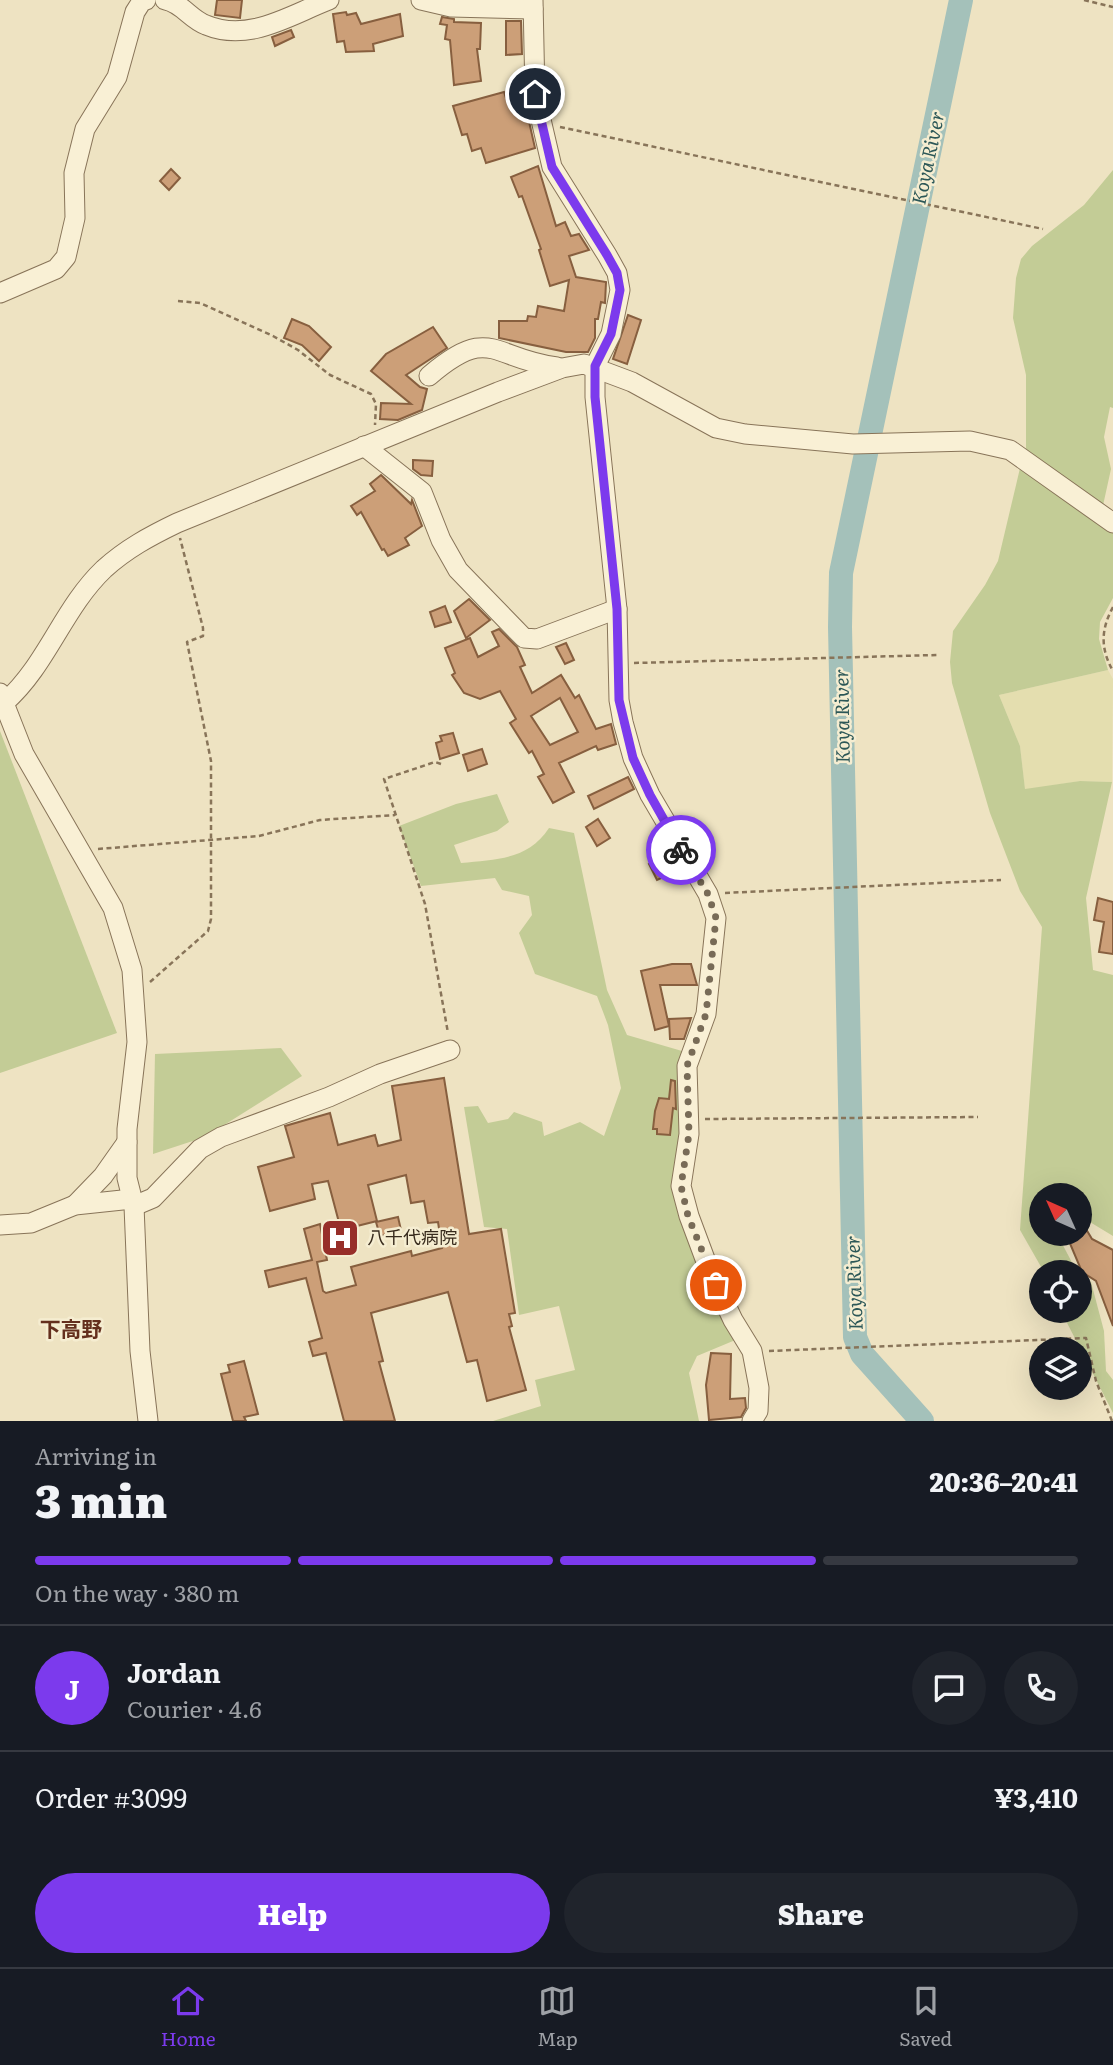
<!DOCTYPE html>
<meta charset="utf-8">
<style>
:root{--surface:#171b24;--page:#20242c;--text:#f1f3f6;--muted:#9ea1a6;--line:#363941;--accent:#7c3aed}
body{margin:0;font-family:Literata,"Noto Sans JP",serif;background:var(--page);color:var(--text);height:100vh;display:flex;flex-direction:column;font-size:26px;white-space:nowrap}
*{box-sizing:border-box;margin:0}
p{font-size:23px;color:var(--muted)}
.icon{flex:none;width:38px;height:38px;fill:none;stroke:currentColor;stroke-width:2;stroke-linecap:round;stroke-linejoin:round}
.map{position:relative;height:1421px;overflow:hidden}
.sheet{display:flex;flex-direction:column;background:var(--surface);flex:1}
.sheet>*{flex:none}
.needle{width:46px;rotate:315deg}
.tools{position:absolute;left:1029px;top:1183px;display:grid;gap:14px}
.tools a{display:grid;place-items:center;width:63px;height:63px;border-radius:50%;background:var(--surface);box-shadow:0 7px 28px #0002;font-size:35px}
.pin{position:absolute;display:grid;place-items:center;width:60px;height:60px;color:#fff;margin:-30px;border:4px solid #fff;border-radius:50%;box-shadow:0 2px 7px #0007}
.courier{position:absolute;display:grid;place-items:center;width:70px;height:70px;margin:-35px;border:5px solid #7c3aed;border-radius:50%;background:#fff;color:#222;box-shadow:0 2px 9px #0007}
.overview em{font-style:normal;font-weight:800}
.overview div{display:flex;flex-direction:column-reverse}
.overview{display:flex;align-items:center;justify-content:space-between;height:119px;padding:0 35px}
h1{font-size:46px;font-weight:800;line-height:52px}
.bar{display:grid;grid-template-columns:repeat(4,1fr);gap:10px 7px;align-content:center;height:84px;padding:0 35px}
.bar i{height:9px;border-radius:5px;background:var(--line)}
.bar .on{background:var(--accent)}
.bar p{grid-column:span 4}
.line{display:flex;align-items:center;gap:18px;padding:0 35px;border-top:2px solid var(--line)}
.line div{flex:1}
.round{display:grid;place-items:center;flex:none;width:74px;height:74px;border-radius:37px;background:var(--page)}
.cta{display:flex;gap:14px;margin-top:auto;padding:14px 35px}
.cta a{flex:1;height:80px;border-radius:42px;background:var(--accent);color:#fff;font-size:28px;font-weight:800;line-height:80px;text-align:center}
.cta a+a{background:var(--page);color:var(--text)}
.menu{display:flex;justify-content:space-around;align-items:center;height:98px;border-top:2px solid var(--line);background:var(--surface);font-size:19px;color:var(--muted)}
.menu a{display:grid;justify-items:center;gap:4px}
.menu .on{color:var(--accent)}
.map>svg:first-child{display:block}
.farmland{fill:#e4deaf}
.green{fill:#c3cc96}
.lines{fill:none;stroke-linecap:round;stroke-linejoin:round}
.river{stroke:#a4c1ba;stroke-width:24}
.building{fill:#cc9f78;stroke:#875f3f;stroke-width:2;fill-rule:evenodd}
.minor-casing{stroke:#887459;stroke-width:21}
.path{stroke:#887459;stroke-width:2.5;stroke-dasharray:5 3.5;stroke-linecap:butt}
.minor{stroke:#f9f0d5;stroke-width:19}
.done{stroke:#786b57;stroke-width:7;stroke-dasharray:0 12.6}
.route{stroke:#7c3aed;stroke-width:9}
.labels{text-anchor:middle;stroke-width:5;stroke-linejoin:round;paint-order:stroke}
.poi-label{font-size:18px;fill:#382b1d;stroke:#f5edd1;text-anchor:start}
.water-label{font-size:19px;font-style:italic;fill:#2c5757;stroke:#f5edd1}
.quarter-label{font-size:21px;font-weight:bold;fill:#642f1d;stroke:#f5edd1}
</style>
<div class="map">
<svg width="1113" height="1421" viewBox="0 0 1113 1421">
<rect width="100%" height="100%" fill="#eee3c2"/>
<path class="farmland" d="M1108 670 1113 679 1112 782 1080 781 1025 790 1020 746 999 695Z"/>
<g class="green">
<path d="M1113 170V408L1110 407 1104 437 1111 469 1102 510 1026 455V375L1013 318 1016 278 1021 259 1032 246 1084 205Z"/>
<path d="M1021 464 1113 528V598L1100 622 1099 639 1108 670 999 695 1020 746 1025 789 1080 781 1112 782 1086 898 1093 970 1113 975V1236L1080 1216V1195H1041V1234H1057L1077 1272H1044L1020 1230 1042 927 1020 891 990 813 952 683 950 662 953 631 985 585 998 561Z"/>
<path d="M0 731 117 1033 0 1073Z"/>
<path d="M497 794 509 822 497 831 454 845 461 863C497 859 528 860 549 828L574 833 607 990 627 1035 682 1051 677 1187 737 1335 733 1341 697 1356 689 1373 699 1421H493L541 1406 535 1380 575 1370 559 1306 519 1315 507 1229 484 1227 464 1107 478 1106 488 1123 508 1119 514 1112 542 1122 544 1136 580 1122 604 1136 621 1088 608 1025 597 996 535 974 519 933 532 915 529 896 502 890 495 878 421 886 399 826 456 804Z"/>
<path d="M281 1048 302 1076 205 1137 153 1154 155 1054Z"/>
<path d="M1080 1276 1091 1282 1104 1331 1106 1371 1113 1380V1413L1061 1311H1080Z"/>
</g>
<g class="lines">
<path class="river" d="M922 1421 862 1354 855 1337 840 627 841 573 961 0"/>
</g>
<g class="building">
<path d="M217 0H242L240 18 215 15Z"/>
<path d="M346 12 347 15 356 13 361 24 400 14 403 36 373 44 374 51 346 52 344 41 337 42 333 14Z"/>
<path d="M442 17 454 19V22L481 23 480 49H477L481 81 454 85 450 40 445 39 447 25 440 24Z"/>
<path d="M506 21H521L522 54 506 55Z"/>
<path d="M291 30 294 37 275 46 272 37Z"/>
<path d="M504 92 509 107 525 104 535 148 486 163 481 148 472 151 467 134 462 135 453 106Z"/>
<path d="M538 166 556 226 565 222 571 236 579 234 589 250 569 256 576 277 606 282 605 303 601 302 598 319H595V338L588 352H566L499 338V321H527L528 316 536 317 538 306 564 311 569 280 550 286 539 250 541 249 522 196 519 197 511 177Z"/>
<path d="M171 169 180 178 169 190 160 181Z"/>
<path d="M628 315 641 320 627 364 613 359Z"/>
<path d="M292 319 309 326 331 347 319 361 302 345 284 338Z"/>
<path d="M433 327 447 348 406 375 420 387 427 389 422 410 398 420 380 419 381 403 411 404 371 371 386 354Z"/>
<path d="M413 460 433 461 432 476 421 475 413 469Z"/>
<path d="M381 475 411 504 412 500 422 526 405 538 409 545 388 556 384 549 382 550 361 512 357 515 351 506 375 491 370 484Z"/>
<path d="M469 599 490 620 466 638 454 611Z"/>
<path d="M445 606 451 622 435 627 430 612Z"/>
<path d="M499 629 517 647 525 665 520 667 532 693 561 675 575 698 579 695 596 729 611 724 616 744 598 750 596 746 559 763 574 792 553 803 538 777 544 774 532 751 529 753 510 723 516 719 500 691 480 699 464 693 452 675 455 673 445 648 470 638 478 657 499 646 492 632ZM560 698 578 732 550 745 531 716Z"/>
<path d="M566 643 574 660 565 664 556 647Z"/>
<path d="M453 733 459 753 440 759 436 743 442 741 440 736Z"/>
<path d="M482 749 487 764 468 771 463 755Z"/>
<path d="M628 777 634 789 594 809 588 796Z"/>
<path d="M598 819 610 838 597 846 586 827Z"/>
<path d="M669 854 677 871 657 880 649 864Z"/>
<path d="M1098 898 1113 902V954L1099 952 1104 922 1094 920Z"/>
<path d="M672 964H691L697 985H660L669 1026 655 1030 641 971Z"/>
<path d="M691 1018 684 1039H670L669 1019Z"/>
<path d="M444 1078 469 1234 501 1229 515 1313 509 1314 512 1326 509 1327 526 1390 487 1401 477 1360 467 1362 448 1292 371 1313 383 1361 379 1362 395 1421H344L326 1353 313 1356 309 1342 322 1338 306 1278 269 1287 265 1271 312 1260 304 1229 320 1224 327 1260 317 1262 323 1291 326 1293 356 1285 351 1267 411 1251 412 1256 442 1248 438 1222 428 1223 424 1201 411 1203 406 1175 368 1185 377 1221 341 1230 328 1181 312 1184 315 1199 270 1211 258 1167 294 1157 285 1126 330 1113 338 1145 375 1135 378 1146 401 1140 392 1086Z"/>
<path d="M671 1080 675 1081 676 1109 673 1108 670 1135 657 1134V1129H653L655 1111 659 1098 669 1099Z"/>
<path d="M398 1217 401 1230 380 1236 376 1222Z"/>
<path d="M1080 1219 1092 1239 1113 1250V1326L1096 1281 1082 1272 1066 1234H1080Z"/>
<path d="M711 1353 731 1354 730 1399 745 1398 746 1408 741 1417 709 1420 706 1385Z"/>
<path d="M244 1361 258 1414 244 1417 246 1421H233L221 1374 230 1372 228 1365Z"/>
</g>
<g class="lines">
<defs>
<g id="minor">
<path d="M165 0C182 3 190 19 206 25 249 43 290 15 329 0"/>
<path d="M421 0 451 7 533 9"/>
<path d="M533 0 535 94 552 167 607 255 617 273 620 290 611 334 595 366V397L617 609 619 700 623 722 633 758 650 795 708 894 716 918 706 1014 687 1066 689 1134 681 1186 689 1216 708 1267 733 1320 752 1351 759 1388 758 1411 752 1421"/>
<path d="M0 293 56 269 66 257 75 218 74 173 85 129 117 77 135 12 142 1 146 0"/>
<path d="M429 376C491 323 492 359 557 367"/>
<path d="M364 446 422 492 441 540 458 570 524 638 537 639 617 609"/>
<path d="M0 693 24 754 113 908 132 970 137 1042 127 1129V1178L134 1206 140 1351 148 1421"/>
<path d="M5 702C47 665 63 608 104 569 126 549 150 536 177 523L498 392 562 368 584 364 632 382 716 428 745 434 853 444 970 441 1010 450 1113 523"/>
<path d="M75 1205 103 1176 127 1142"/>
<path d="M134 1206 153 1198 200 1149 221 1137 329 1097 380 1074 450 1050"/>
<path d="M0 1225 31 1223 75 1205 132 1199"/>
</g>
</defs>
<use href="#minor" class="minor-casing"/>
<g class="path">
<path d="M1084 0 1113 7"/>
<path d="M560 127 1043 229"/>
<path d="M178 301 200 303 273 336 298 350 330 375 371 394 376 404 375 425"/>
<path d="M1113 607C1101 629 1100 648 1113 671"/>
<path d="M634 663 937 655"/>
<path d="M441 764 435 762 384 779 425 904 448 1033"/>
<path d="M98 849 259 836 320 820 395 815"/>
<path d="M725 893 1001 880"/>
<path d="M150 982 208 931 211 919V761L187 642 203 636V628L180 538"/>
<path d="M705 1119 978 1117"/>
<path d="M769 1351 1086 1338 1096 1381 1112 1421"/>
</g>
<use href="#minor" class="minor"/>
</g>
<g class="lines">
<path class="done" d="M681 850 708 894 716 918 706 1014 687 1066 689 1134 681 1186 688 1216 716 1285"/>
<path class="route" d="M535 94 552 167 607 255 617 273 620 290 611 334 595 366V397L617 609 619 700 633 758 650 795 681 850"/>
</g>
<defs>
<symbol id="hospital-square" viewBox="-11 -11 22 22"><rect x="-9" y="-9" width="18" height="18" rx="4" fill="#972e29" stroke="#f5edd1"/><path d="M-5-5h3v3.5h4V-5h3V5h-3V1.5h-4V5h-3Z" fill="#fff"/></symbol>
</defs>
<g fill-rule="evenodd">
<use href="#hospital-square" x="318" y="1216" width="44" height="44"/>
</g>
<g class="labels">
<g class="poi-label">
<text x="367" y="1244">八千代病院</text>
</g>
<g class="water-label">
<text transform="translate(928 158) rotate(-78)" y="7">Koya River</text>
<text transform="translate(842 716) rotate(-91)" y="7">Koya River</text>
<text transform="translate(854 1283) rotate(-92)" y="7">Koya River</text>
</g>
<g class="quarter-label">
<text x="71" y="1337">下高野</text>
</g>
</g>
</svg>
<div class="tools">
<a><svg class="needle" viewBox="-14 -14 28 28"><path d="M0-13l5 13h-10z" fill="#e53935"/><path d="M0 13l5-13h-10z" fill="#9ea1a6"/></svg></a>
<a><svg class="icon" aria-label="locate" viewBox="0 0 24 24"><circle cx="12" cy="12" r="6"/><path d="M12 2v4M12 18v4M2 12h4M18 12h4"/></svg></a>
<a><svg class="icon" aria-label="layers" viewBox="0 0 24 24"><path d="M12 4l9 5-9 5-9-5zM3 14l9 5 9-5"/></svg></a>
</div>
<div class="pin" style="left:716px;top:1285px;background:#ea580c"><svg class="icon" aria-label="bag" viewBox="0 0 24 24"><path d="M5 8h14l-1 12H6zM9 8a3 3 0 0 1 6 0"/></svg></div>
<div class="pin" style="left:535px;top:94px;background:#1f2937"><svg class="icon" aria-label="home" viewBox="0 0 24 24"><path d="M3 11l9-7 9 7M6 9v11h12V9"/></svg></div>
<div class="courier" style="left:681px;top:850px"><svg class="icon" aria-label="bike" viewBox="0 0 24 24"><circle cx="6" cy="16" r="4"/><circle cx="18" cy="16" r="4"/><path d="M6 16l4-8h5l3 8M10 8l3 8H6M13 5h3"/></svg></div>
</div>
<section class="sheet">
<div class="overview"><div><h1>3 min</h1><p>Arriving in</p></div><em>20:36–20:41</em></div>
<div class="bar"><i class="on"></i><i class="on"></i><i class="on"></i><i></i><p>On the way · 380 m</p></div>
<div class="line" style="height:126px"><b class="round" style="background:var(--accent);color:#fff">J</b><div><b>Jordan</b><p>Courier · 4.6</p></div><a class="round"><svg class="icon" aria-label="chat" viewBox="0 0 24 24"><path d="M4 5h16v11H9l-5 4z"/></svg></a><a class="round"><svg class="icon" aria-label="phone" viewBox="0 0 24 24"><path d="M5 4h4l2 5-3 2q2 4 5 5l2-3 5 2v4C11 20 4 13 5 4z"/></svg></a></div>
<div class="line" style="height:91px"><div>Order #3099</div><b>¥3,410</b></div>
<div class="cta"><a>Help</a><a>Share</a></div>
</section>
<nav class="menu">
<a class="on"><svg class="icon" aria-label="home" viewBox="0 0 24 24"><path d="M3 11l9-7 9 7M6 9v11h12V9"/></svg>Home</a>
<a><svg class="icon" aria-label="map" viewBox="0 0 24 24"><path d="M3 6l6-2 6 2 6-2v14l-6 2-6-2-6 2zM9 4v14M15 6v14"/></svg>Map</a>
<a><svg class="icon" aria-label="saved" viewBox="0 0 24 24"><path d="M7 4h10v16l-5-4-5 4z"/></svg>Saved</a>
</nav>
